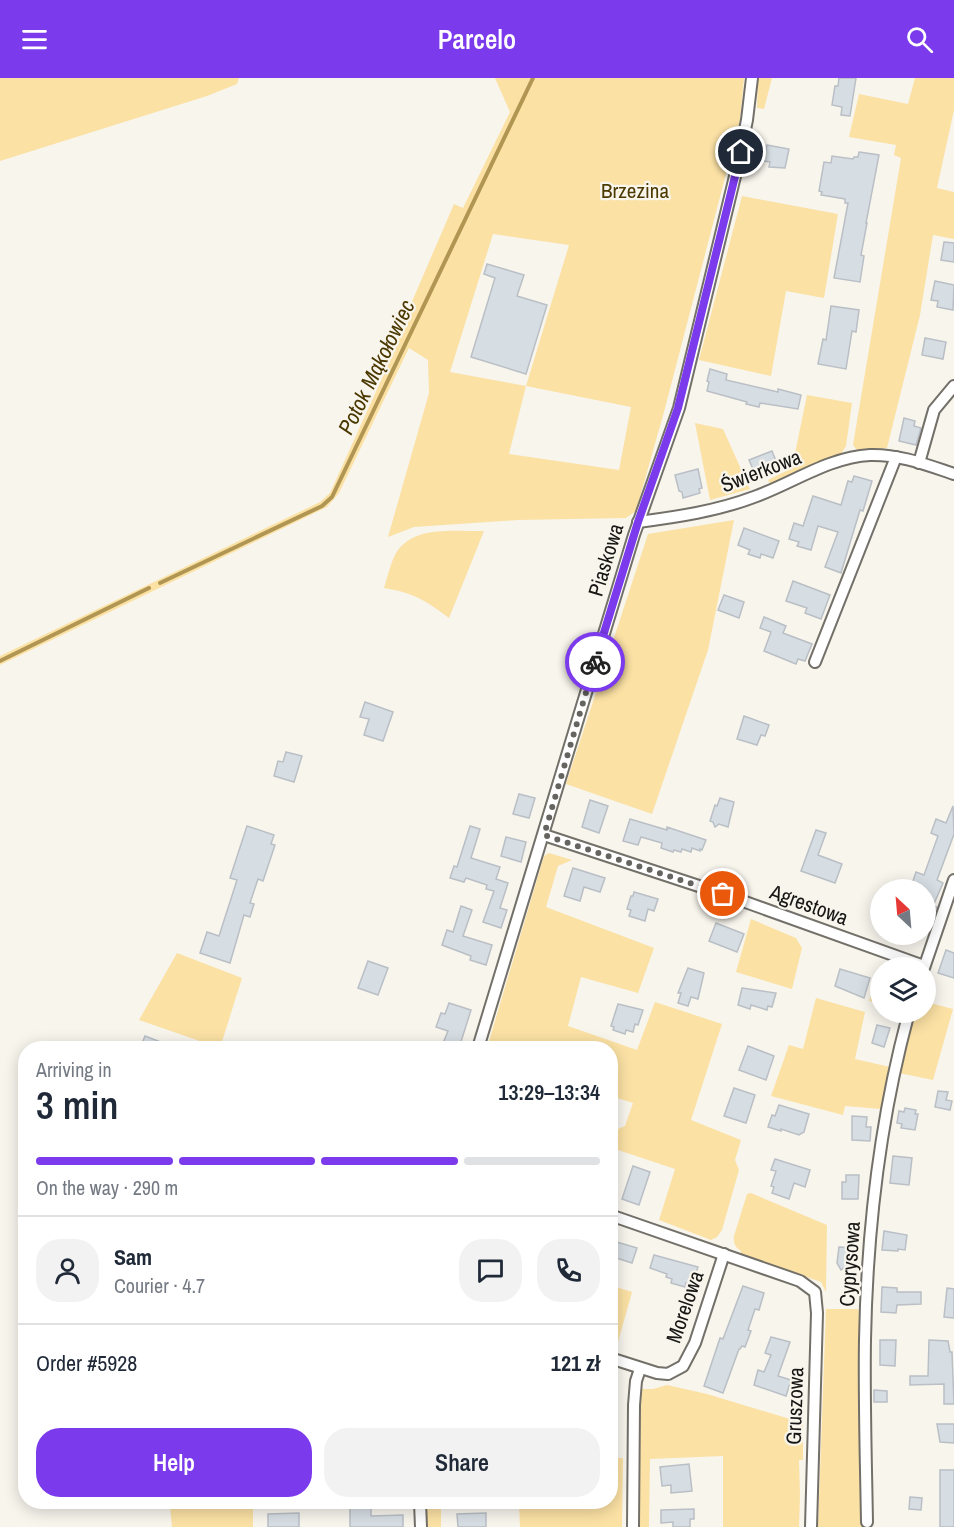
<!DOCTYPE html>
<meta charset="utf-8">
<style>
:root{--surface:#fff;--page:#f2f2f3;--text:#1f2937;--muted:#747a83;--line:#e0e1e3;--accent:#7c3aed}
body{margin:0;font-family:"Archivo Narrow",sans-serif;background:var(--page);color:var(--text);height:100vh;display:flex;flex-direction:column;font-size:22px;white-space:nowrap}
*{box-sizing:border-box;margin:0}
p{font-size:20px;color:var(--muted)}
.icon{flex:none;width:33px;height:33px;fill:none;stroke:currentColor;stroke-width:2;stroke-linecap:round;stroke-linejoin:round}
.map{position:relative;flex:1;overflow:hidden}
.drawer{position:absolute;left:18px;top:963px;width:600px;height:468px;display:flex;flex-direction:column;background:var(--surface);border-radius:24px;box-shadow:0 3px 15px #0003}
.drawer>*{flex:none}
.needle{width:39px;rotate:334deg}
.controls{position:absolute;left:870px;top:801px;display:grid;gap:12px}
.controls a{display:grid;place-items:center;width:66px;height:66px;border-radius:50%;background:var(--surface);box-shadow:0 3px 15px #0003;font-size:30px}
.pin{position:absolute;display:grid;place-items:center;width:51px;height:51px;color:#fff;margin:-26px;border:3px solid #fff;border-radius:50%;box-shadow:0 2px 6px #0007}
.courier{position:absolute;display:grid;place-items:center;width:60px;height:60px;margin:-30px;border:4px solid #7c3aed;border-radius:50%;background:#fff;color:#222;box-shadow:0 2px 8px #0007}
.overview em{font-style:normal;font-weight:600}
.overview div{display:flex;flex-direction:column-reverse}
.overview{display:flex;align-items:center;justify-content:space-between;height:102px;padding:0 18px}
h1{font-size:39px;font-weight:600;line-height:45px}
.bar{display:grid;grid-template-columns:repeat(4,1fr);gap:9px 6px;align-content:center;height:72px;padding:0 18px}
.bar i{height:8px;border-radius:4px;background:var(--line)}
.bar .current{background:var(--accent)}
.bar p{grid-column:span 4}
.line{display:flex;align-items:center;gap:15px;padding:0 18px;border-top:2px solid var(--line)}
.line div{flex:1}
.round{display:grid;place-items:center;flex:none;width:63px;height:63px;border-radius:24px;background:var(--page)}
.primary-button{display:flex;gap:12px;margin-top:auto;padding:12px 18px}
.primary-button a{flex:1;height:69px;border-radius:24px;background:var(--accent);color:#fff;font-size:24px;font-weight:600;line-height:69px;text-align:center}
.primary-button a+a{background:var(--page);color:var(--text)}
header{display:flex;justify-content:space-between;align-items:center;height:78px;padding:0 18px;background:var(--accent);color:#fff;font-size:27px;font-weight:600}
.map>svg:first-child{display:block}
.green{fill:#fbe1a4;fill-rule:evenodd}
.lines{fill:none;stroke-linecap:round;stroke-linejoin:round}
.stream{stroke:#b19653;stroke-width:4}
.building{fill:#d7dee3;stroke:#b9bfc5;stroke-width:1.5}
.minor-casing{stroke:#737069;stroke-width:14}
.minor{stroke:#fff;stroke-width:10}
.done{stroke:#666460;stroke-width:6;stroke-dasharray:0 10.8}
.route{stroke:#7c3aed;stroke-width:8}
.labels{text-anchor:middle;stroke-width:4.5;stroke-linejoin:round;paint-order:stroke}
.park-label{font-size:21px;fill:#4c3900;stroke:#f8f5ed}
.street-label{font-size:21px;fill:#171614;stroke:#f8f5ed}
.water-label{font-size:22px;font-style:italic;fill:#4b3800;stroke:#f8f5ed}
</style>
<header><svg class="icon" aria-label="menu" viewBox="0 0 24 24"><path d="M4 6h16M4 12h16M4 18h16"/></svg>Parcelo<svg class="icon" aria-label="search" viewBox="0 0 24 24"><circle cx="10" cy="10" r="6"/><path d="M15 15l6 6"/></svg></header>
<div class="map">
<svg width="954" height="1449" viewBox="0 0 954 1449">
<rect width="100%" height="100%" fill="#f8f5ed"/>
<g class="green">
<path d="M0 0H239L237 6 207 18 0 83Z"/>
<path d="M495 0H744L740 42 664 334 636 433 626 440 518 442 414 449 388 459 429 315 428 282 409 270 339 415 327 429 0 587V578L320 424 330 415 398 265 395 263 454 126 463 130 510 34ZM493 156 569 167 526 308 450 294ZM526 308 631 329 619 392 509 376Z"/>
<path d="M758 0H772L764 31 757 30Z"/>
<path d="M915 0H954V32L937 110 954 114V161L933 157 920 237 887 370 857 372 853 367 901 80 894 77 896 67 849 59 859 16 908 26Z"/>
<path d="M742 118 838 136 824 220 786 213 771 298 699 282Z"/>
<path d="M807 317 852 325 846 368 841 376 801 392 771 407 768 402 792 390Z"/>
<path d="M695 345 723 351 750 411 710 422Z"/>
<path d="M734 442 708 572 652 736 566 706 648 456Z"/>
<path d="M484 453 449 540C425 522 414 515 384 510 387 500 390 488 394 479 410 446 454 454 484 453Z"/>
<path d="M549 775 572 782 558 788 546 829 654 870 638 915 581 899 568 948 637 972 655 924 722 946 691 1042 741 1062 735 1082 739 1092 722 1152 717 1159 711 1162 659 1142 675 1091 612 1070 618 1051 625 1048 633 1025 611 1018 610 970H487L544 778Z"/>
<path d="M751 841 796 860 802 870 792 911 736 894Z"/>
<path d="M177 875 242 900 220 970 139 942Z"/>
<path d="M883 885 900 889 880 890V925L869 923Z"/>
<path d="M816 920 865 934 855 981 890 989 881 1031 845 1028 843 1037 771 1018 789 967 803 971Z"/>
<path d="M926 924 953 931 933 1002 899 995 915 935 926 934Z"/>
<path d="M751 1115 827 1147 826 1214 821 1204 741 1176V1173C735 1169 733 1165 734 1158L747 1116Z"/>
<path d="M610 1207 632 1214 616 1271 611 1269Z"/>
<path d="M826 1231H858L863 1241 864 1449H818Z"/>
<path d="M667 1307 707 1316 803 1345V1382H799L800 1417 799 1449H723V1378L650 1381 649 1449H639V1320L642 1311H653Z"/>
<path d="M611 1380H623L622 1449H520L519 1424H610Z"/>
<path d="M202 1424H253V1449H172L170 1428 197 1427Z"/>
<path d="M424 1424H441V1449H425Z"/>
</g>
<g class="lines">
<g class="stream">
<path d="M160 505 322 428 332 419 533 0"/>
<path d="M0 583 149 510"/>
</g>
</g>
<g class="building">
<path d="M839 0H856L850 38 841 37 842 29 832 27 835 8H838Z"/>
<path d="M767 67 789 71 785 90 769 89 770 84 763 83Z"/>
<path d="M859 74 879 77 866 145H867L861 177 864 178 860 204 834 200 848 125H845V121L821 117 822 114 819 113 824 84 831 85 832 78 853 81 854 79H858Z"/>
<path d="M944 164 954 165V184L941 182Z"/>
<path d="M487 186 524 197 517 218 547 227 526 296 471 279 495 200 484 196Z"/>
<path d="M935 203 954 207 953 232 937 229 938 223 931 222Z"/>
<path d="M831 228 859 232 856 254 852 253 846 291 818 286 823 261 826 262Z"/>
<path d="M925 260 946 264 943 281 922 277Z"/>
<path d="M710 291 727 296 726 302 778 314V311L801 317 798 331 760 325 759 329 746 326 747 324 707 313 709 304 707 303Z"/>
<path d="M904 340 915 343 914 348 921 350 916 367 899 363Z"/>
<path d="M772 373 778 388 756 398 749 382Z"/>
<path d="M698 391 702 410 699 411 700 415 683 420 682 414 679 413 675 397Z"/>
<path d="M854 398 872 403 863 433 860 432 841 495 825 489 838 454 818 448 811 472 797 468 799 464 789 461 794 445 803 448 813 418 841 427 848 403 852 404Z"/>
<path d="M744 450 779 463 773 480 761 476 760 480 748 476 750 472 738 467Z"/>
<path d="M793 503 830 517 821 541 805 535 807 530 786 523Z"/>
<path d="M724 517 744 524 739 540 718 532Z"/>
<path d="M764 539 786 548 783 555 812 566 805 583 798 581 796 586 764 573 771 554 760 550Z"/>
<path d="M365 624 393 634 383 663 364 657 369 641 360 639Z"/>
<path d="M744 638 769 647 765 658 761 657 757 667 737 661Z"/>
<path d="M286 674 302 678 294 704 274 698 278 683 283 684Z"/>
<path d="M519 716 535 720 529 740 513 736Z"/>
<path d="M720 720 734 724 728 749 719 746 715 749 713 744 710 743 715 727 717 728Z"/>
<path d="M590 722 608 728 599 755 582 749Z"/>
<path d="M953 728 954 756 937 802 943 805 933 828 937 829 926 856V812H910L916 794 924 797 938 758 931 755 936 741 946 745Z"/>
<path d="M630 741 667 752V749L706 762 702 772 700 771V773L692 770 691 774 682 771 681 774 674 772 673 774 661 770 662 765 641 759 638 767 623 763Z"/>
<path d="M247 748 274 757 271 766 275 767 263 803 258 801 250 825 254 826 250 839 244 837 230 885 200 875 207 854 219 858 237 802 230 800Z"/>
<path d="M470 748 480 751 471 780 500 789 496 801 508 805 500 830 507 832 501 850 483 844 494 813 486 811 487 807 466 800 464 804 450 800 454 788 457 789Z"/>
<path d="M816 752 826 755 818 777 842 786 835 805 801 793Z"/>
<path d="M506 759 526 764 521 784 501 778Z"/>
<path d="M573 790 605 800 600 814 584 809 580 823 564 818Z"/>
<path d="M634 814 658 821 654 833 648 831 645 843 629 838 631 832 627 831 631 818H633Z"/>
<path d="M461 828 472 832 463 858 492 867 486 887 470 882 471 878 442 867 447 852 453 854Z"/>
<path d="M716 845 744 856 737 874 709 863Z"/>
<path d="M946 872 954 875V900L938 895Z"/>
<path d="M368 883 388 890 378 917 358 910Z"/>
<path d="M688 890 704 895 698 921 691 919 688 928 678 925 681 915H678Z"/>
<path d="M840 891 870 900 864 920 835 908Z"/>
<path d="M742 910 776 915 772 929 768 928 767 932 751 927 750 931 738 927Z"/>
<path d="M449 925 471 932 459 970H441L448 953 436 949 441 935 445 936Z"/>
<path d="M618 926 643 932 638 947 635 946 633 954 626 952 625 956 613 952 614 949 611 948Z"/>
<path d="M877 947 890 950 884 969 872 965Z"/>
<path d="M145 958 176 970H140Z"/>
<path d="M748 968 774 978 766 1002 739 992Z"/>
<path d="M734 1010 755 1017 746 1045 724 1038Z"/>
<path d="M938 1013 948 1014 946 1022 952 1023 950 1032 935 1029Z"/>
<path d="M779 1027 809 1036 804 1054 799 1057 781 1051V1053L768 1049 772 1037 775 1038Z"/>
<path d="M905 1030 916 1032 915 1036H918L915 1052 901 1050 902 1046 897 1045 899 1033 904 1034Z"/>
<path d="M852 1038 867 1039 866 1049H871L870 1063 852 1062Z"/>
<path d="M893 1078 912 1080 909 1107 890 1105Z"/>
<path d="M775 1081 810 1092 805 1109 794 1105 789 1121 772 1115 774 1109 771 1108 776 1093 771 1092Z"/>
<path d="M633 1088 650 1094 639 1127 622 1121Z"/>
<path d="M846 1097H859L858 1121H842V1104H846Z"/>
<path d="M884 1153 907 1157 905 1172 898 1171V1173L882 1172Z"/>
<path d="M610 1162 637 1170 632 1185 610 1178Z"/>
<path d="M839 1169 852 1170V1189H845L841 1192 837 1185Z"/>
<path d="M654 1177 698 1189 692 1207 686 1205 685 1209 671 1205 672 1201 666 1199 667 1196 650 1190Z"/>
<path d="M743 1208 764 1215 759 1232 755 1231 748 1252 751 1253 745 1269 742 1268 740 1271H739L723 1315 704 1308 720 1260 723 1261Z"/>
<path d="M882 1209 897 1210V1214H921V1226L897 1227 896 1235 881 1234Z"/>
<path d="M947 1210 954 1211V1240L944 1239Z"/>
<path d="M771 1259 790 1264 778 1298 791 1302 786 1318 754 1307 758 1292 764 1294 771 1277 765 1275Z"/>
<path d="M880 1262H896L895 1288 880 1287Z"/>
<path d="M929 1262 948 1263 950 1274H952L954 1326H944V1306L910 1307V1298H928Z"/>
<path d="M874 1312 887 1313V1324H874Z"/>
<path d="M937 1346H954V1365L940 1364Z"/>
<path d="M689 1386 692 1413 671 1415V1407L662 1408 660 1389Z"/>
<rect x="940" y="1392" width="14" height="57"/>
<path d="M910 1419 922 1420 921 1432 909 1431Z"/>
<path d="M350 1424H371V1438L403 1437V1449H350Z"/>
<path d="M694 1431V1441H690V1449H673V1444L661 1445V1432Z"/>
<path d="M299 1435V1449H268V1436Z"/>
<path d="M486 1435V1449H458L457 1436Z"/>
</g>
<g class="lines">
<defs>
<g id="minor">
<path d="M919 385 934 332 954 308"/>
<path d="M638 444C677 439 717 433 754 419 791 406 829 379 870 377 899 376 927 387 954 396"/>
<path d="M815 584 896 379"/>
<path d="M544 757 723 816 924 888"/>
<path d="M924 890 954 802"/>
<path d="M478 970 634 457 679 330 737 90 747 42 752 0"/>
<path d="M610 1137 800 1203 815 1214 817 1235 811 1449"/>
<path d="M610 1280 657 1295 668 1296 683 1288 695 1265 724 1176"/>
<path d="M420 1424 421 1449"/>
<path d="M867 1444C866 1384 864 1323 865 1262 867 1153 880 1041 909 934"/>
<path d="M633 1449 634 1327 636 1303 640 1291"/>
</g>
</defs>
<use href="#minor" class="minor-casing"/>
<use href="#minor" class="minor"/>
</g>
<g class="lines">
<path class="done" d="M595 584 544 757 723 816"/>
<path class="route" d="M595 584 638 444 678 330 741 74"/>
</g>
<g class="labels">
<g class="park-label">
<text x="635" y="120">Brzezina</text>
</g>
<g class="street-label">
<text transform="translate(761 393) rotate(-21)" y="7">Świerkowa</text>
<text transform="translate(606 482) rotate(-73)" y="7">Piaskowa</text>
<text transform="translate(809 827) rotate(20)" y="7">Agrestowa</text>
<text transform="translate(850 1186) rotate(-86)" y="7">Cyprysowa</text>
<text transform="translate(685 1229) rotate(-71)" y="7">Morelowa</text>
<text transform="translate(795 1328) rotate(-88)" y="7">Gruszowa</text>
</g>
<g class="water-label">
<text transform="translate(376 289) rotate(-64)" y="8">Potok Mąkołowiec</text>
</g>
</g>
</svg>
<div class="controls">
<a><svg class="needle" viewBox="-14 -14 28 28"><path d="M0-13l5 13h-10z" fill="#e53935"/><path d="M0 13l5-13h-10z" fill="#747a83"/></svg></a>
<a><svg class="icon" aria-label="layers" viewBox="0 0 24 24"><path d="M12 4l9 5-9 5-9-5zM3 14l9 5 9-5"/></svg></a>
</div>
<div class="pin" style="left:723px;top:816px;background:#ea580c"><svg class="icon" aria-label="bag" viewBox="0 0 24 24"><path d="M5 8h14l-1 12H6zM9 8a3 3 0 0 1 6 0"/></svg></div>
<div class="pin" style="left:741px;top:74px;background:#1f2937"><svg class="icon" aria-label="home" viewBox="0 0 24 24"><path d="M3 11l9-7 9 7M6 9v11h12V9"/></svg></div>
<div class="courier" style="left:595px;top:584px"><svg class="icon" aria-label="bike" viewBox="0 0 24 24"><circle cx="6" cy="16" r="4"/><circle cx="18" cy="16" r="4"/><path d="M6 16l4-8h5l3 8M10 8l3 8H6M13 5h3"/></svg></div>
<section class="drawer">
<div class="overview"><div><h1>3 min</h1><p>Arriving in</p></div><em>13:29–13:34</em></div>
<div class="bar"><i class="current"></i><i class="current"></i><i class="current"></i><i></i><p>On the way · 290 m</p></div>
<div class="line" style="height:108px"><a class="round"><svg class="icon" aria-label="person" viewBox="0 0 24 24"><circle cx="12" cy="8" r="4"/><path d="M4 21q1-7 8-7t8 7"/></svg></a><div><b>Sam</b><p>Courier · 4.7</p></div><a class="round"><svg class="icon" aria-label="chat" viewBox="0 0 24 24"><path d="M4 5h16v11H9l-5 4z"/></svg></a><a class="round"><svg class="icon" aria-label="phone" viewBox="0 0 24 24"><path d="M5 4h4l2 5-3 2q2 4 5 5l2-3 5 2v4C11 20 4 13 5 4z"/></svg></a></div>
<div class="line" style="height:78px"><div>Order #5928</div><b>121 zł</b></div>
<div class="primary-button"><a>Help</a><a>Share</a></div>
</section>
</div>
